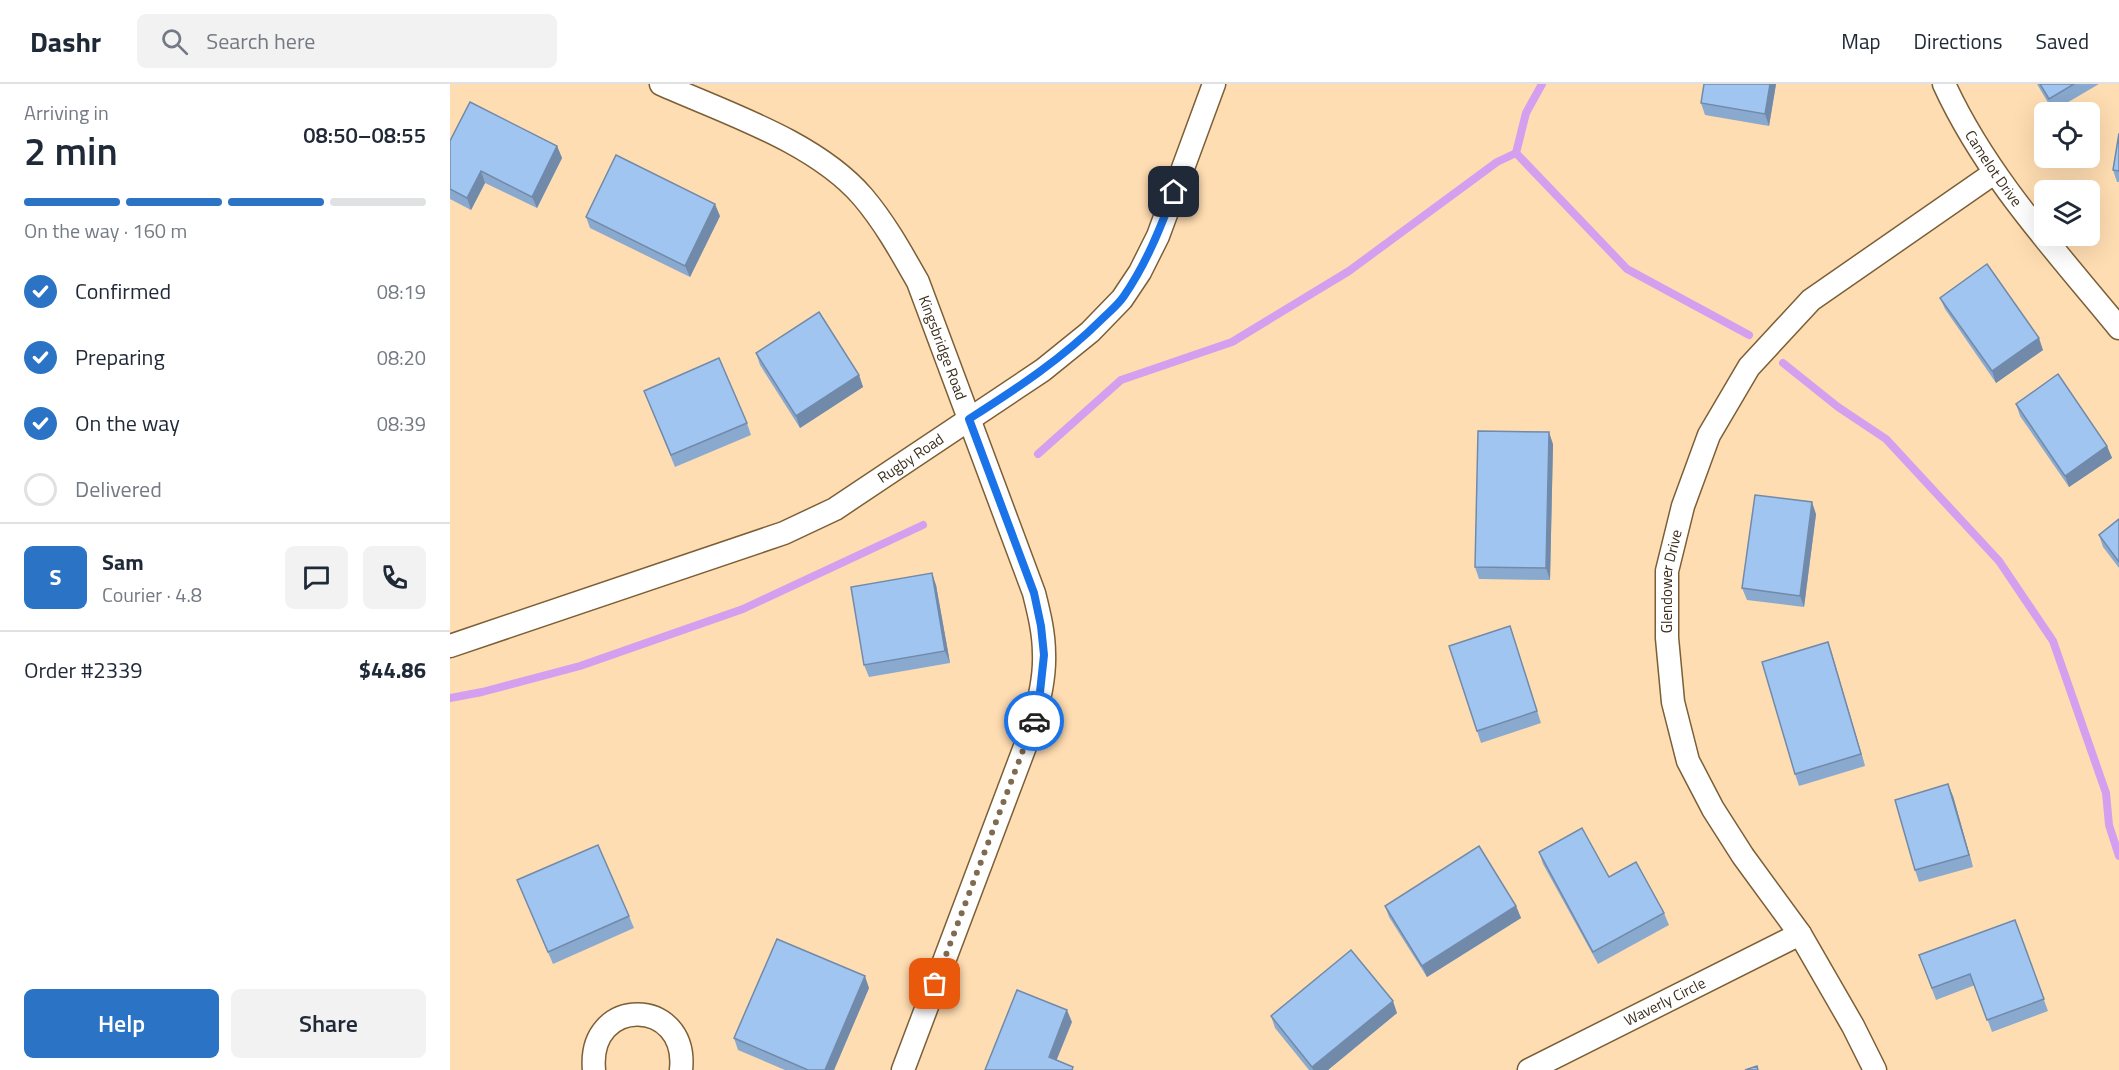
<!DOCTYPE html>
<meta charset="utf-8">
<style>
:root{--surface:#fff;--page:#f2f2f3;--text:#1f2937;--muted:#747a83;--line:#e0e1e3;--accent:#2b73c4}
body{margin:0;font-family:"Titillium Web",sans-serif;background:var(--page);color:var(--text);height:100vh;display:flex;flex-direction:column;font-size:22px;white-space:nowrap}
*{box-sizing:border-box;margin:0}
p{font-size:20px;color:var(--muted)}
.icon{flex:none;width:33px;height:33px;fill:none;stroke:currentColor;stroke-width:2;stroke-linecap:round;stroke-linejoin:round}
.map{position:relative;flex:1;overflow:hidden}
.panel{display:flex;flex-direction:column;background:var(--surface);width:450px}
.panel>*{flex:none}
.controls{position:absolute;left:1584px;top:18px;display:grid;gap:12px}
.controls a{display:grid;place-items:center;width:66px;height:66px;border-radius:9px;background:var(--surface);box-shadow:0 6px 24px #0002;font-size:30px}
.pin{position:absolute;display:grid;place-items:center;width:51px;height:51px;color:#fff;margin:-26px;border-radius:12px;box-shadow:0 3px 9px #0006}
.courier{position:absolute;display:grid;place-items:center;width:60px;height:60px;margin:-30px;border:4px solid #1a73e8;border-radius:50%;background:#fff;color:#222;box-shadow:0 2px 8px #0007}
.summary em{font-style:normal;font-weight:600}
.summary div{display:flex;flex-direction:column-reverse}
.summary{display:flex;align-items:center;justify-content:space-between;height:102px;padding:0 24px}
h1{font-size:39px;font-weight:600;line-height:45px}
.bar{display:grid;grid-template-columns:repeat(4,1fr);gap:9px 6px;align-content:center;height:72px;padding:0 24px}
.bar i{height:8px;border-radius:4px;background:var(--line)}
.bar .on{background:var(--accent)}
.bar p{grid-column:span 4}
.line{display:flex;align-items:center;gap:15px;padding:0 24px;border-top:2px solid var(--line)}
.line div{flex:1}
.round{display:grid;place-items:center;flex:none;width:63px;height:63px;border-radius:9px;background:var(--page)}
ol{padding:0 24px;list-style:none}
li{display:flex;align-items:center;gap:18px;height:66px}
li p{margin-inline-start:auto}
li .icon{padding:6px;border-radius:50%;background:var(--accent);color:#fff;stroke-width:4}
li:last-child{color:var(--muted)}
li i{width:33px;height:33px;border:3px solid var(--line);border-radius:50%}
.button{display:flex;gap:12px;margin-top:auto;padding:12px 24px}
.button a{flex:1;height:69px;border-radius:9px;background:var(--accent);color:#fff;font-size:24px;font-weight:600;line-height:69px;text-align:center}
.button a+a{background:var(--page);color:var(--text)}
header{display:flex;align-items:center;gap:36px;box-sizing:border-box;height:84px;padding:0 30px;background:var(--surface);border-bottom:2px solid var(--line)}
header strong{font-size:28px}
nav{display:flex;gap:33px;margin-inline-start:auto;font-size:21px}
.search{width:420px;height:54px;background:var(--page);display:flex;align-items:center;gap:15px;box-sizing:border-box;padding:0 21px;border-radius:9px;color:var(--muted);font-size:22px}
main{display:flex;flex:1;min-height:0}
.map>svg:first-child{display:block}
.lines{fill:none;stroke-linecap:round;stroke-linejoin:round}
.stream{stroke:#d49fef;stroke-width:8}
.street-casing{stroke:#7b5f37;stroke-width:25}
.street{stroke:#fff;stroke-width:22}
.wall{fill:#8aa9cf}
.shaded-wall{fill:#718aa9}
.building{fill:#a1c5f1;stroke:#718aa9;stroke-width:1.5}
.done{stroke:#7f6b50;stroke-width:6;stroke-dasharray:0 10.8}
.route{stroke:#1a73e8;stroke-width:8}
.labels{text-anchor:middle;stroke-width:5;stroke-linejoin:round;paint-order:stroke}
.street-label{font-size:15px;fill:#3a2d1c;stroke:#ffddb2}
</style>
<header>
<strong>Dashr</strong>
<div class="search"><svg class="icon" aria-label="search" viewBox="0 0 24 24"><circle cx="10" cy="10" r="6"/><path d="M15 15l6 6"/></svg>Search here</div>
<nav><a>Map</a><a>Directions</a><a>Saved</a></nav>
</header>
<main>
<section class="panel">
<div class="summary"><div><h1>2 min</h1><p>Arriving in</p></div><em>08:50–08:55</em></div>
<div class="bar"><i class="on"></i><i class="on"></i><i class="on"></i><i></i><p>On the way · 160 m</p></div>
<ol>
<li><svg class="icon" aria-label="check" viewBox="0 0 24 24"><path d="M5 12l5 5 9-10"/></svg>Confirmed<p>08:19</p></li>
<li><svg class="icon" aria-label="check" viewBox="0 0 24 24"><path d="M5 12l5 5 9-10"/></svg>Preparing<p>08:20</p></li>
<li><svg class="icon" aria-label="check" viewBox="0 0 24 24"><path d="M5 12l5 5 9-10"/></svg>On the way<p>08:39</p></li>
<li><i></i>Delivered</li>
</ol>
<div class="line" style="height:108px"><b class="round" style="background:var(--accent);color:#fff">S</b><div><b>Sam</b><p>Courier · 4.8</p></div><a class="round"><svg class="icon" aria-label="chat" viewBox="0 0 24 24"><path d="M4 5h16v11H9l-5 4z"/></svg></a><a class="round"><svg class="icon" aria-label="phone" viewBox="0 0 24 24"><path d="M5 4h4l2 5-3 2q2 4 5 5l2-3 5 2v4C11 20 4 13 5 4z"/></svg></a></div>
<div class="line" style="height:78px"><div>Order #2339</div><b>$44.86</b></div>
<div class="button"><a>Help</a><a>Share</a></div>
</section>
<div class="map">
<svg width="1669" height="986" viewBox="0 0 1669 986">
<rect width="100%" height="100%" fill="#ffddb2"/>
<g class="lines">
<g class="stream">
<path d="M1066 69 1177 185 1299 251"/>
<path d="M1066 69 1076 29 1092 0"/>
<path d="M1333 279 1388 323 1436 355 1549 477 1603 557 1656 709 1659 741 1669 772"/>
<path d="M588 370 671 296 782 258 899 187 1047 78 1066 69"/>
<path d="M0 614 32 608 130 582 293 525 473 441"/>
</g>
<defs>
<g id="street">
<path id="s1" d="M211 0C276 29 366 58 413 113 435 139 451 168 468 198L584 509C589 529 594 549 594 570 595 595 588 620 582 644L453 986"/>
<path id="s2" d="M1494 0C1536 92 1606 167 1669 244"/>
<path id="s3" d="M0 562 334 449 385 425 593 286 640 248 672 215 690 188 708 152 764 0"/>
<path d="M144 986C137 911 239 913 231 986"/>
<path id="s4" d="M1079 986 1350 850"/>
<path id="s5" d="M1425 986 1403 942 1350 850 1293 772 1263 725 1238 677 1223 618 1217 554V487L1233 422 1259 351 1299 283 1361 216 1544 89"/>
</g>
</defs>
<use href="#street" class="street-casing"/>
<use href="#street" class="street"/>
</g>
<g class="wall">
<path d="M1326 0 1319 42 1255 31 1251 19Z"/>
<path d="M1587 0H1649L1603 27Z"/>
<path d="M1669 49V98H1667L1663 86Z"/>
<path d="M0 57 107 62 112 74 87 124 35 99 21 126 0 115Z"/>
<path d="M270 132 240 193 140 144 136 133Z"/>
<path d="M1490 214 1593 266 1546 299 1495 225Z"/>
<path d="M306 269 409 291 413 303 350 344 310 281Z"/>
<path d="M194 307 297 339 301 351 225 383Z"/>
<path d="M1566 320 1657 362 1662 374 1619 403 1570 332Z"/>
<path d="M1103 360 1100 496 1029 495 1025 483Z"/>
<path d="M1366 430 1354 523 1297 516 1292 504Z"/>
<path d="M1669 435V484L1653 463 1649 451Z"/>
<path d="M486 501 500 579 419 593 414 581Z"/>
<path d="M1060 542 1091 639 1031 659 1027 647Z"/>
<path d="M1378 558 1415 682 1349 702 1345 690Z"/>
<path d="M1503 712 1523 783 1469 798 1465 786Z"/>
<path d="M1089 768 1159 793 1214 829 1219 841 1148 880 1093 780Z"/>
<path d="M67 796 179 832 184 844 103 880Z"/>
<path d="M935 822H1066L1071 834 977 893 939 833Z"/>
<path d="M1565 836 1598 927 1542 948 1525 901 1486 916 1469 871Z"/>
<path d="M419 904 384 986H335L288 966 284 954Z"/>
<path d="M947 929 878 986H859L825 944 821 932Z"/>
</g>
<g class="shaded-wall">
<path d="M1320 0H1326L1319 42 1315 30Z"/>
<path d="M107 62 112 74 87 124 82 113Z"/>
<path d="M31 87 35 99 21 126 17 114Z"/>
<path d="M265 120 270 132 240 193 235 182Z"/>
<path d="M1589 254 1593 266 1546 299 1542 287Z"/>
<path d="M409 291 413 303 350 344 346 332Z"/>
<path d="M1099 348 1103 360 1100 496 1096 484Z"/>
<path d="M1657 362 1662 374 1619 403 1615 392Z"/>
<path d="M1362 418 1366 430 1354 523 1350 512Z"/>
<path d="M482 489 486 501 500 579 495 567Z"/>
<path d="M1378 558 1382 570 1415 682 1411 670Z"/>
<path d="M1498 700 1503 712 1523 783 1519 771Z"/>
<path d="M1066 822 1071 834 977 893 972 882Z"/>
<path d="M415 892 419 904 384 986H375Z"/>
<path d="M943 917 947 929 878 986H863L862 983Z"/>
<path d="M617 926 622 938 603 985 599 973Z"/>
</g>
<g class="building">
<path d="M1254 0H1320L1315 30 1251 19Z"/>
<path d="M1590 0H1624L1599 15Z"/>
<path d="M20 18 107 62 82 113 31 87 17 114 0 105V57Z"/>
<path d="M1669 49V87L1663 86Z"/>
<path d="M166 71 265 120 235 182 136 133Z"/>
<path d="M1537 180 1589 254 1542 287 1490 214Z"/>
<path d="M369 228 409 291 346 332 306 269Z"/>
<path d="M269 274 297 339 221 371 194 307Z"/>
<path d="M1608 290 1657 362 1615 392 1566 320Z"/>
<path d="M1028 347 1099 348 1096 484 1025 483Z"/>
<path d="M1305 411 1362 418 1350 512 1292 504Z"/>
<path d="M1669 435V478L1649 451Z"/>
<path d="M482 489 495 567 414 581 401 503Z"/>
<path d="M1060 542 1087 627 1027 647 999 562Z"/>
<path d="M1378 558 1411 670 1345 690 1312 578Z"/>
<path d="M1498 700 1519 771 1465 786 1445 716Z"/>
<path d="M1132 744 1159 793 1186 778 1214 829 1143 868 1089 768Z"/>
<path d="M148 761 179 832 98 868 67 796Z"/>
<path d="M1029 762 1066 822 972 882 935 822Z"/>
<path d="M1565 836 1594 915 1537 936 1520 890 1482 904 1469 871Z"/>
<path d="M327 855 415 892 375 986H358L284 954Z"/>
<path d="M901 866 943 917 862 983 821 932Z"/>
<path d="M567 906 617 926 599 973 623 983 622 986H535Z"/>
<path d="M1307 982 1308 986H1295Z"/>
</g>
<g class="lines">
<path class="done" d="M485 900 584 637"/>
<path class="route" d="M584 637 590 608 594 571 591 542 584 509 519 335C566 305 612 275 652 235 659 228 668 221 674 212 696 180 710 145 724 108"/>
</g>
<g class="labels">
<g class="street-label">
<text dy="5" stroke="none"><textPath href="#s2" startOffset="98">Camelot Drive</textPath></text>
<text dy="5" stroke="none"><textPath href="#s1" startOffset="405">Kingsbridge Road</textPath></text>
<text dy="5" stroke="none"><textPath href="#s3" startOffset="500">Rugby Road</textPath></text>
<text dy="5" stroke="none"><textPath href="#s5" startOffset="544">Glendower Drive</textPath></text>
<text dy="5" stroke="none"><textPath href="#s4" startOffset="152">Waverly Circle</textPath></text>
</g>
</g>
</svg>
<div class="controls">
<a><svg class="icon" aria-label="locate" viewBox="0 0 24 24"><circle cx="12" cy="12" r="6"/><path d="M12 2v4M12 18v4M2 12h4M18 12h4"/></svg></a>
<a><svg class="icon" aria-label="layers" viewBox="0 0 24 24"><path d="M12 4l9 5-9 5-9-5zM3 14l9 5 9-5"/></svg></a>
</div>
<div class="pin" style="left:485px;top:900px;background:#ea580c"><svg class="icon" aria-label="bag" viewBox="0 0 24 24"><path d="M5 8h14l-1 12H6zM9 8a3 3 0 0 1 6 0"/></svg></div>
<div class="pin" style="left:724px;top:108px;background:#1f2937"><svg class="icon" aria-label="home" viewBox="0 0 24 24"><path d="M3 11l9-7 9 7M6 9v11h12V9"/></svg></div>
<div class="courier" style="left:584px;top:637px"><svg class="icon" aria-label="car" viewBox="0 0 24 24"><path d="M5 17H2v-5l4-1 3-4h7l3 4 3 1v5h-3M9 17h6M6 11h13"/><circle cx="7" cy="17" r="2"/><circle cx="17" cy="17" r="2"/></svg></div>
</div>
</main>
